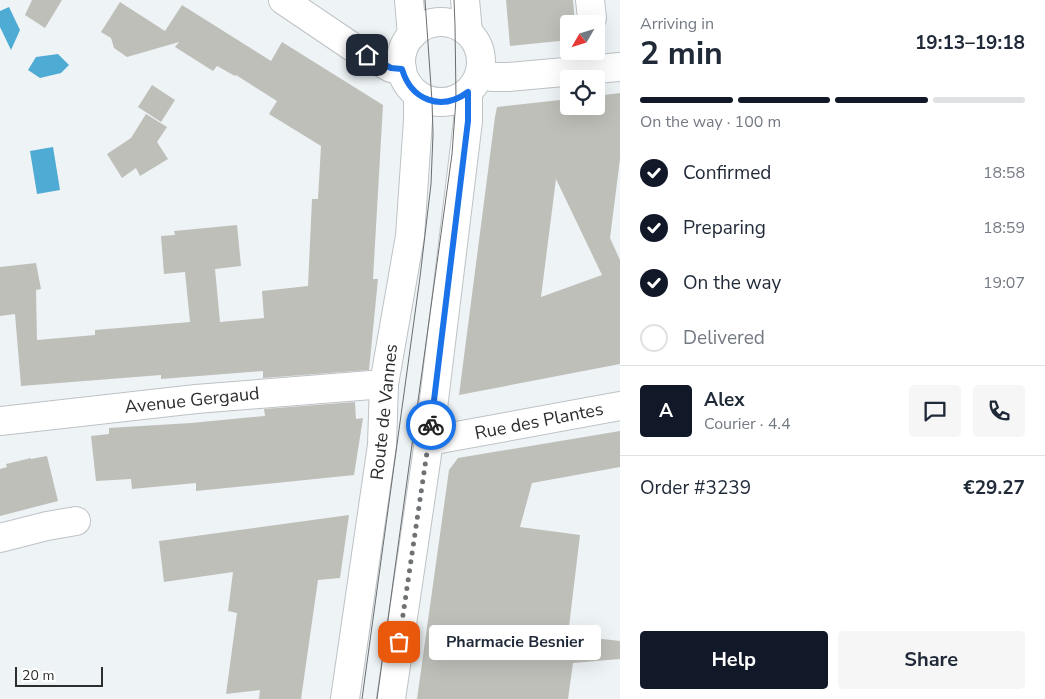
<!DOCTYPE html>
<meta charset="utf-8">
<style>
:root{--surface:#fff;--page:#f6f6f7;--text:#1f2937;--muted:#747a83;--line:#e0e1e3;--accent:#111827}
body{margin:0;font-family:"Nunito Sans",sans-serif;background:var(--page);color:var(--text);height:100vh;display:flex;flex-direction:column;font-size:19px;white-space:nowrap}
*{box-sizing:border-box;margin:0}
p{font-size:16px;color:var(--muted)}
.icon{flex:none;width:28px;height:28px;fill:none;stroke:currentColor;stroke-width:2;stroke-linecap:round;stroke-linejoin:round}
.map{position:relative;flex:1;overflow:hidden}
.panel{display:flex;flex-direction:column;background:var(--surface);width:425px}
.panel>*{flex:none}
.needle{width:32px;rotate:231deg}
.controls{position:absolute;left:560px;top:15px;display:grid;gap:10px}
.controls a{display:grid;place-items:center;width:45px;height:45px;border-radius:5px;background:var(--surface);box-shadow:0 5px 20px #0002;font-size:25px}
.scale{position:absolute;left:15px;bottom:12px;width:88px;box-sizing:border-box;padding-left:5px;border:2px solid #2b2d2e;border-top:0;font-size:14px;line-height:18px;white-space:nowrap;color:#2b2d2e;-webkit-text-stroke:4px #fff;paint-order:stroke}
.pin{position:absolute;display:grid;place-items:center;width:42px;height:42px;color:#fff;margin:-21px;border-radius:10px;box-shadow:0 2px 8px #0006}
.courier{position:absolute;display:grid;place-items:center;width:50px;height:50px;margin:-25px;border:4px solid #1a73e8;border-radius:50%;background:#fff;color:#222;box-shadow:0 1px 6px #0007}
.bubble{position:absolute;height:35px;border-radius:5px;background:var(--surface);box-shadow:0 5px 20px #0002;font-size:16px;font-weight:700;line-height:35px;text-align:center}
.head em{font-style:normal;font-weight:700}
.head div{display:flex;flex-direction:column-reverse}
.head{display:flex;align-items:center;justify-content:space-between;height:85px;padding:0 20px}
h1{font-size:32px;font-weight:700;line-height:38px}
.bar{display:grid;grid-template-columns:repeat(4,1fr);gap:8px 5px;align-content:center;height:60px;padding:0 20px}
.bar i{height:6px;border-radius:4px;background:var(--line)}
.bar .active{background:var(--accent)}
.bar p{grid-column:span 4}
.line{display:flex;align-items:center;gap:12px;padding:0 20px;border-top:1px solid var(--line)}
.line div{flex:1}
.round{display:grid;place-items:center;flex:none;width:52px;height:52px;border-radius:5px;background:var(--page)}
ol{padding:0 20px;list-style:none}
li{display:flex;align-items:center;gap:15px;height:55px}
li p{margin-inline-start:auto}
li .icon{padding:5px;border-radius:50%;background:var(--accent);color:#fff;stroke-width:4}
li:last-child{color:var(--muted)}
li i{width:28px;height:28px;border:2px solid var(--line);border-radius:50%}
.cta{display:flex;gap:10px;margin-top:auto;padding:10px 20px}
.cta a{flex:1;height:58px;border-radius:5px;background:var(--accent);color:#fff;font-size:20px;font-weight:700;line-height:58px;text-align:center}
.cta a+a{background:var(--page);color:var(--text)}
main{display:flex;flex:1;min-height:0}
.map>svg:first-child{display:block}
.water{fill:#4eabd3}
.building{fill:#bfbfba;fill-rule:evenodd}
.lines{fill:none;stroke-linecap:round;stroke-linejoin:round}
.minor-casing{stroke:#bdc2c5;stroke-width:30}
.major-casing{stroke:#bdc2c5;stroke-width:30}
.minor{stroke:#fff;stroke-width:28}
.major{stroke:#fff;stroke-width:28}
.tram{stroke:#6a6d6f;stroke-width:1}
.done{stroke:#6f7274;stroke-width:5;stroke-dasharray:0 9}
.route{stroke:#1a73e8;stroke-width:6}
.labels{text-anchor:middle;stroke-width:4;stroke-linejoin:round;paint-order:stroke}
.street-label{font-size:18px;fill:#2b2d2e;stroke:#fff}
</style>
<main>
<div class="map">
<svg width="620" height="699" viewBox="0 0 620 699">
<rect width="100%" height="100%" fill="#eef3f6"/>
<g class="water">
<path d="M9 7 20 30 11 50 0 27V11Z"/>
<path d="M58 54 69 65 61 73 40 78 28 70 36 57Z"/>
<path d="M53 147 60 190 37 194 30 151Z"/>
</g>
<g class="building">
<path d="M32 0H62L45 28 25 15Z"/>
<path d="M506 0H573L575 24H569V40L510 46Z"/>
<path d="M120 2 165 31 182 5 271 61 282 42 383 105 373 279H378L369 370 263 378V371L161 379V375L21 386 15 314 0 316V267L36 263 41 289 36 290 37 340 95 335V330L190 322 185 272 164 274 161 236 175 235 174 231 237 225 241 266 215 269 220 322 264 318 262 291 308 286 312 199H318L321 146 269 114 277 101 236 75 235 76 217 66 213 71 175 47 179 42 127 57 114 48 111 38 101 32Z"/>
<path d="M152 85 175 100 161 122 138 107Z"/>
<path d="M620 93V159L610 238 620 260V364L459 395 495 117 497 107 569 99V106H596V96ZM556 179 602 275 541 297Z"/>
<path d="M146 114 167 127 157 142 168 159 140 176 136 168 122 178 107 154 131 138Z"/>
<path d="M355 402 356 419 363 418 354 475 196 491V483L132 489 131 479 96 481 91 436 109 434V428L191 423 265 416 264 409Z"/>
<path d="M620 431V467L532 483 520 527 580 535 568 635 620 641V659L573 663 568 699H417L449 470 458 458Z"/>
<path d="M47 456 58 501 0 516V469L7 467 6 464 31 458V459Z"/>
<path d="M349 515 340 578 318 580 301 699H259L260 690 226 694 237 613 228 611 233 572 164 582 159 541Z"/>
</g>
<g class="lines">
<defs>
<g id="minor">
<path d="M283 0 354 48 391 68 402 69"/>
<path d="M590 0 592 18"/>
<path d="M480 75 492 77H508L620 67"/>
<path d="M0 421 196 399 384 384"/>
<path d="M429 441 620 406"/>
<path d="M0 538 47 526 76 521"/>
</g>
<g id="major">
<path d="M409 0 412 35"/>
<path d="M465 0 468 32"/>
<circle cx="441" cy="62" r="40"/>
<path d="M345 699 382 445 384 384 410 236 418 120V95"/>
<path d="M391 699 429 441 468 121V92"/>
</g>
</defs>
<use href="#minor" class="minor-casing"/>
<use href="#major" class="major-casing"/>
<use href="#minor" class="minor"/>
<use href="#major" class="major"/>
<g class="tram">
<path d="M362 699 420 277 431 184 433 134 432 101 425 0"/>
<path d="M377 699 452 154 456 99 455 25 454 0"/>
</g>
</g>
<g class="lines">
<path class="done" d="M399 642 431 425"/>
<path class="route" d="M367 55 391 68 402 69C411 100 441 112 468 92V121L431 425"/>
</g>
<g class="labels">
<g class="street-label">
<text transform="translate(192 400) rotate(-6)" y="6">Avenue Gergaud</text>
<text transform="translate(384 412) rotate(-84)" y="6">Route de Vannes</text>
<text transform="translate(539 421) rotate(-11)" y="6">Rue des Plantes</text>
</g>
</g>
</svg>
<div class="controls">
<a><svg class="needle" viewBox="-14 -14 28 28"><path d="M0-13l5 13h-10z" fill="#e53935"/><path d="M0 13l5-13h-10z" fill="#747a83"/></svg></a>
<a><svg class="icon" aria-label="locate" viewBox="0 0 24 24"><circle cx="12" cy="12" r="6"/><path d="M12 2v4M12 18v4M2 12h4M18 12h4"/></svg></a>
</div>
<div class="scale">20 m</div>
<div class="pin" style="left:399px;top:642px;background:#ea580c"><svg class="icon" aria-label="bag" viewBox="0 0 24 24"><path d="M5 8h14l-1 12H6zM9 8a3 3 0 0 1 6 0"/></svg></div>
<div class="pin" style="left:367px;top:55px;background:#1f2937"><svg class="icon" aria-label="home" viewBox="0 0 24 24"><path d="M3 11l9-7 9 7M6 9v11h12V9"/></svg></div>
<div class="courier" style="left:431px;top:425px"><svg class="icon" aria-label="bike" viewBox="0 0 24 24"><circle cx="6" cy="16" r="4"/><circle cx="18" cy="16" r="4"/><path d="M6 16l4-8h5l3 8M10 8l3 8H6M13 5h3"/></svg></div>
<div class="bubble" style="left:429px;top:625px;width:172px">Pharmacie Besnier</div>
</div>
<section class="panel">
<div class="head"><div><h1>2 min</h1><p>Arriving in</p></div><em>19:13–19:18</em></div>
<div class="bar"><i class="active"></i><i class="active"></i><i class="active"></i><i></i><p>On the way · 100 m</p></div>
<ol>
<li><svg class="icon" aria-label="check" viewBox="0 0 24 24"><path d="M5 12l5 5 9-10"/></svg>Confirmed<p>18:58</p></li>
<li><svg class="icon" aria-label="check" viewBox="0 0 24 24"><path d="M5 12l5 5 9-10"/></svg>Preparing<p>18:59</p></li>
<li><svg class="icon" aria-label="check" viewBox="0 0 24 24"><path d="M5 12l5 5 9-10"/></svg>On the way<p>19:07</p></li>
<li><i></i>Delivered</li>
</ol>
<div class="line" style="height:90px"><b class="round" style="background:var(--accent);color:#fff">A</b><div><b>Alex</b><p>Courier · 4.4</p></div><a class="round"><svg class="icon" aria-label="chat" viewBox="0 0 24 24"><path d="M4 5h16v11H9l-5 4z"/></svg></a><a class="round"><svg class="icon" aria-label="phone" viewBox="0 0 24 24"><path d="M5 4h4l2 5-3 2q2 4 5 5l2-3 5 2v4C11 20 4 13 5 4z"/></svg></a></div>
<div class="line" style="height:65px"><div>Order #3239</div><b>€29.27</b></div>
<div class="cta"><a>Help</a><a>Share</a></div>
</section>
</main>
